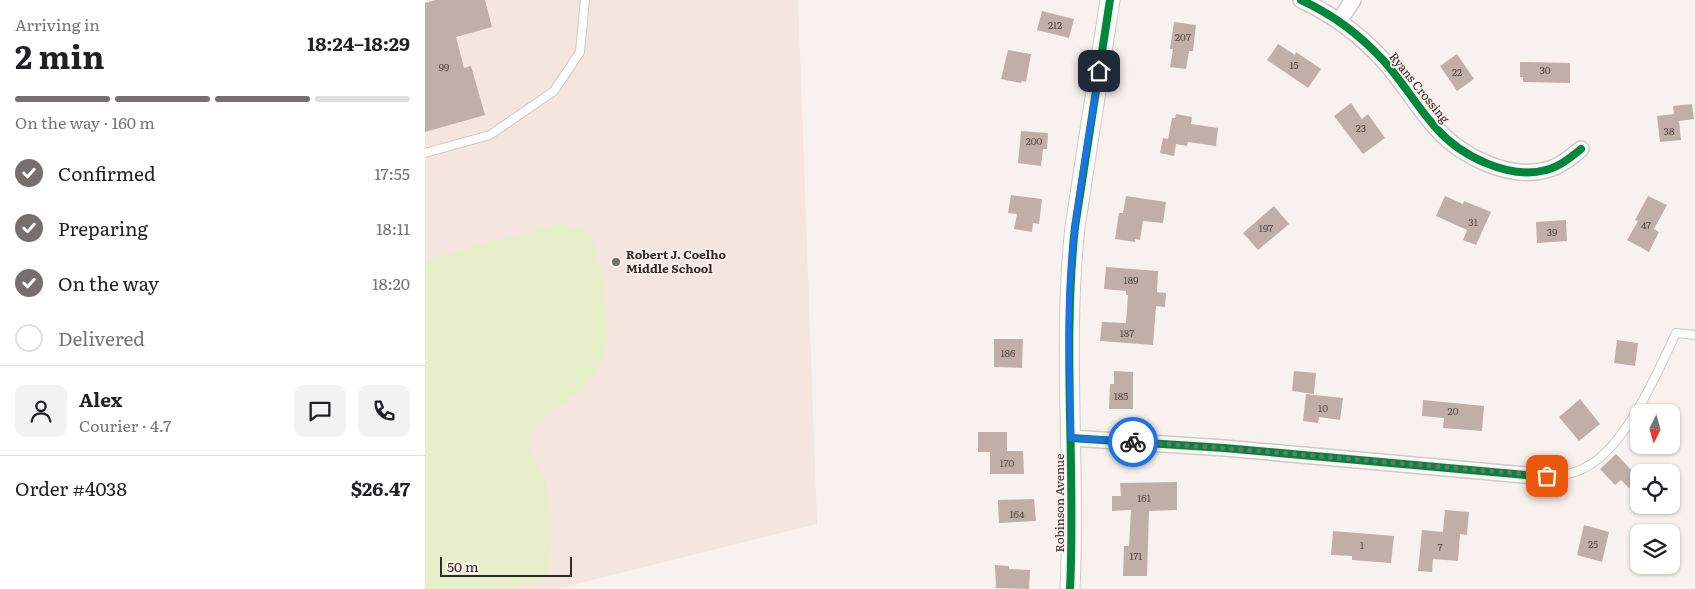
<!DOCTYPE html>
<meta charset="utf-8">
<style>
:root{--surface:#fff;--page:#f2f2f2;--text:#202124;--muted:#757577;--line:#e0e0e0;--accent:#75706d}
body{margin:0;font-family:Literata,serif;background:var(--page);color:var(--text);height:100vh;display:flex;flex-direction:column;font-size:19px;white-space:nowrap}
*{box-sizing:border-box;margin:0}
p{font-size:16px;color:var(--muted)}
.icon{flex:none;width:28px;height:28px;fill:none;stroke:currentColor;stroke-width:2;stroke-linecap:round;stroke-linejoin:round}
.map{position:relative;flex:1;overflow:hidden}
.panel{display:flex;flex-direction:column;background:var(--surface);width:425px}
.panel>*{flex:none}
.needle{width:32px;rotate:185deg}
.fabs{position:absolute;left:1205px;top:404px;display:grid;gap:10px}
.fabs a{display:grid;place-items:center;width:50px;height:50px;border-radius:10px;background:var(--surface);box-shadow:0 1px 4px #0004;font-size:25px}
.scale{position:absolute;left:15px;bottom:12px;width:132px;box-sizing:border-box;padding-left:5px;border:2px solid #2f2a28;border-top:0;font-size:14px;line-height:18px;white-space:nowrap;color:#2f2a28;-webkit-text-stroke:4px #fdefe9;paint-order:stroke}
.pin{position:absolute;display:grid;place-items:center;width:42px;height:42px;color:#fff;margin:-21px;border-radius:10px;box-shadow:0 2px 8px #0006}
.courier{position:absolute;display:grid;place-items:center;width:50px;height:50px;margin:-25px;border:4px solid #1a73e8;border-radius:50%;background:#fff;color:#222;box-shadow:0 1px 6px #0007}
.head em{font-style:normal;font-weight:700}
.head div{display:flex;flex-direction:column-reverse}
.head{display:flex;align-items:center;justify-content:space-between;height:85px;padding:0 15px}
h1{font-size:32px;font-weight:700;line-height:38px}
.bar{display:grid;grid-template-columns:repeat(4,1fr);gap:8px 5px;align-content:center;height:60px;padding:0 15px}
.bar i{height:6px;border-radius:4px;background:var(--line)}
.bar .current{background:var(--accent)}
.bar p{grid-column:span 4}
.line{display:flex;align-items:center;gap:12px;padding:0 15px;border-top:1px solid var(--line)}
.line div{flex:1}
.round{display:grid;place-items:center;flex:none;width:52px;height:52px;border-radius:10px;background:var(--page)}
ol{padding:0 15px;list-style:none}
li{display:flex;align-items:center;gap:15px;height:55px}
li p{margin-inline-start:auto}
li .icon{padding:5px;border-radius:50%;background:var(--accent);color:#fff;stroke-width:4}
li:last-child{color:var(--muted)}
li i{width:28px;height:28px;border:2px solid var(--line);border-radius:50%}
main{display:flex;flex:1;min-height:0}
.map>svg:first-child{display:block}
.built{fill:#f4e5de}
.green{fill:#e6eeca}
.building{fill:#bfafa8}
.lines{fill:none;stroke-linecap:round;stroke-linejoin:round}
.service-casing{stroke:#cfc9c7;stroke-width:10}
.minor-casing{stroke:#cfc9c7;stroke-width:18}
.tertiary-casing{stroke:#cfc9c7;stroke-width:21}
.service{stroke:#fefdfc;stroke-width:8}
.minor{stroke:#fefdfc;stroke-width:15}
.tertiary{stroke:#fefdfc;stroke-width:19}
.cycleway-casing{stroke:#fdefe9;stroke-width:11}
.cycleway{stroke:#00873e;stroke-width:8}
.done{stroke:#75706d;stroke-width:5;stroke-dasharray:0 9}
.route{stroke:#1a73e8;stroke-width:6}
.poi-dot{fill:#75706d;stroke:#fdefe9;stroke-width:2}
.labels{text-anchor:middle;stroke-width:4;stroke-linejoin:round;paint-order:stroke}
.number-label{font-size:10px;fill:#534b48}
.street-label{font-size:12px;fill:#2f2a28;stroke:#fdefe9}
.poi-label{font-size:12px;font-weight:bold;fill:#2f2a28;stroke:#fdefe9;text-anchor:start}
</style>
<main>
<section class="panel">
<div class="head"><div><h1>2 min</h1><p>Arriving in</p></div><em>18:24–18:29</em></div>
<div class="bar"><i class="current"></i><i class="current"></i><i class="current"></i><i></i><p>On the way · 160 m</p></div>
<ol>
<li><svg class="icon" aria-label="check" viewBox="0 0 24 24"><path d="M5 12l5 5 9-10"/></svg>Confirmed<p>17:55</p></li>
<li><svg class="icon" aria-label="check" viewBox="0 0 24 24"><path d="M5 12l5 5 9-10"/></svg>Preparing<p>18:11</p></li>
<li><svg class="icon" aria-label="check" viewBox="0 0 24 24"><path d="M5 12l5 5 9-10"/></svg>On the way<p>18:20</p></li>
<li><i></i>Delivered</li>
</ol>
<div class="line" style="height:90px"><a class="round"><svg class="icon" aria-label="person" viewBox="0 0 24 24"><circle cx="12" cy="8" r="4"/><path d="M4 21q1-7 8-7t8 7"/></svg></a><div><b>Alex</b><p>Courier · 4.7</p></div><a class="round"><svg class="icon" aria-label="chat" viewBox="0 0 24 24"><path d="M4 5h16v11H9l-5 4z"/></svg></a><a class="round"><svg class="icon" aria-label="phone" viewBox="0 0 24 24"><path d="M5 4h4l2 5-3 2q2 4 5 5l2-3 5 2v4C11 20 4 13 5 4z"/></svg></a></div>
<div class="line" style="height:65px"><div>Order #4038</div><b>$26.47</b></div>
</section>
<div class="map">
<svg width="1270" height="589" viewBox="0 0 1270 589">
<rect width="100%" height="100%" fill="#f8f1ee"/>
<path class="built" d="M0 0H373L392 524 131 589H0Z"/>
<path class="green" d="M134 224C148 224 153 231 166 233 177 278 199 350 160 386 148 398 133 405 120 416 113 421 108 430 103 436L106 457 119 475 126 520 123 578 82 589H0V260Z"/>
<g class="building">
<path d="M11 0H60L67 27 31 37 39 68 46 66 60 115 0 132V3Z"/>
<path d="M617 11 649 19 644 38 612 30Z"/>
<path d="M749 22 771 25 768 51H764L761 69 745 67 748 49H745Z"/>
<path d="M853 44 870 55 871 52 896 69 883 88 842 60Z"/>
<path d="M583 50 606 54 601 82 597 81 596 83 576 79Z"/>
<path d="M1032 54 1049 79 1032 91 1015 66Z"/>
<path d="M1095 62 1145 63V83L1098 82V77H1095Z"/>
<path d="M926 103 937 119 943 114 960 138 938 154 909 116Z"/>
<path d="M1267 104 1269 119 1254 121 1256 140 1235 142 1232 116 1249 114 1248 106Z"/>
<path d="M751 114 767 117 766 124 793 128 791 146 763 142 762 146 751 144 749 156 735 153 738 138 743 139 747 118H750Z"/>
<path d="M596 131 623 133 622 149H618L616 166 593 163Z"/>
<path d="M586 195 617 199 614 224 608 223 607 232 589 229 592 214 583 213Z"/>
<path d="M701 196 741 202 738 223 718 221 715 240 710 239V242L690 239 694 213H698Z"/>
<path d="M1020 196 1038 204 1039 201 1066 212 1051 245 1038 240 1042 230 1011 216Z"/>
<path d="M1223 196 1242 205 1229 229 1234 232 1224 252 1202 240 1213 221 1210 220Z"/>
<path d="M849 206 864 224 833 250 818 233Z"/>
<path d="M1141 220 1142 241 1112 243 1111 222Z"/>
<path d="M681 267 733 271 732 292 741 293 740 307 731 306 728 345 675 341 677 322 701 323 703 295H701V291L679 289Z"/>
<path d="M569 339H598L597 368 569 367Z"/>
<path d="M1192 340 1213 343 1210 366 1189 363Z"/>
<path d="M689 371 708 372V409H684L685 384H689Z"/>
<path d="M869 371 891 373 889 394 867 391Z"/>
<path d="M881 394 918 398 915 420 894 417 893 423 878 421Z"/>
<path d="M1155 399 1175 424 1154 441 1134 417Z"/>
<path d="M998 400 1059 406 1057 431 1018 428 1019 418 997 416Z"/>
<path d="M553 432H582V451H598L599 474H565V452H553Z"/>
<path d="M1191 454 1214 478 1204 488 1196 480 1190 485 1175 469Z"/>
<path d="M752 482V510L724 511 722 576H698L699 546H704L706 510 687 511V496H696L695 483Z"/>
<path d="M609 499 611 521 574 523 573 500Z"/>
<path d="M1020 510 1044 512 1042 535 1035 534 1033 561 1008 559 1007 572 993 571 997 530 1018 532Z"/>
<path d="M1159 525 1184 532 1177 562 1152 555Z"/>
<path d="M908 531 969 536 966 563 927 560V556L906 555Z"/>
<path d="M570 565 584 566V569L605 570 604 589 571 588Z"/>
</g>
<g class="lines">
<defs>
<g id="service">
<path d="M0 153 65 135 129 91 155 52 160 0"/>
<path d="M1111 476C1129 476 1147 476 1163 466 1201 445 1233 372 1251 333L1270 335"/>
</g>
<g id="minor">
<path d="M876 0C907 14 935 35 958 60 978 82 992 107 1012 129 1036 156 1084 180 1121 170 1134 167 1145 158 1156 149"/>
<path d="M914 21 928 0"/>
<path d="M646 438 799 448 1111 476"/>
</g>
<path id="tertiary" d="M645 589C651 468 637 347 650 227L685 0"/>
</defs>
<use href="#service" class="service-casing"/>
<use href="#minor" class="minor-casing"/>
<use href="#tertiary" class="tertiary-casing"/>
<use href="#service" class="service"/>
<use href="#minor" class="minor"/>
<use href="#tertiary" class="tertiary"/>
<defs>
<g id="cycleway">
<path d="M876 0C907 14 935 35 958 60 978 82 992 107 1012 129 1036 156 1084 180 1121 170 1134 167 1145 158 1156 149"/>
<path d="M646 438 799 448 1111 476"/>
<path d="M645 589C651 468 637 347 650 227L685 0"/>
</g>
</defs>
<use href="#cycleway" class="cycleway-casing"/>
<use href="#cycleway" class="cycleway"/>
</g>
<g class="lines">
<path class="done" d="M708 442 799 448 1122 476"/>
<path class="route" d="M674 71C665 132 652 194 647 256 641 316 645 377 646 438L708 442"/>
</g>
<circle class="poi-dot" cx="191" cy="262" r="5"/>
<g class="labels">
<g class="number-label">
<text x="630" y="29">212</text>
<text x="758" y="41">207</text>
<text x="869" y="69">15</text>
<text x="19" y="71">99</text>
<text x="1120" y="74">30</text>
<text x="1032" y="76">22</text>
<text x="936" y="132">23</text>
<text x="1244" y="135">38</text>
<text x="609" y="145">200</text>
<text x="1048" y="226">31</text>
<text x="1221" y="229">47</text>
<text x="841" y="232">197</text>
<text x="1127" y="236">39</text>
<text x="706" y="284">189</text>
<text x="702" y="337">187</text>
<text x="583" y="357">186</text>
<text x="696" y="400">185</text>
<text x="898" y="412">10</text>
<text x="1028" y="415">20</text>
<text x="582" y="467">170</text>
<text x="719" y="502">161</text>
<text x="592" y="518">164</text>
<text x="1168" y="548">25</text>
<text x="937" y="549">1</text>
<text x="1015" y="551">7</text>
<text x="711" y="560">171</text>
</g>
<g class="street-label">
<text transform="translate(994 88) rotate(51)" y="4">Ryans Crossing</text>
<text transform="translate(635 503) rotate(-90)" y="4">Robinson Avenue</text>
</g>
<g class="poi-label">
<text x="201" y="259">Robert J. Coelho<tspan x="201" dy="14">Middle School</tspan></text>
</g>
</g>
</svg>
<div class="fabs">
<a><svg class="needle" viewBox="-14 -14 28 28"><path d="M0-13l5 13h-10z" fill="#e53935"/><path d="M0 13l5-13h-10z" fill="#757577"/></svg></a>
<a><svg class="icon" aria-label="locate" viewBox="0 0 24 24"><circle cx="12" cy="12" r="6"/><path d="M12 2v4M12 18v4M2 12h4M18 12h4"/></svg></a>
<a><svg class="icon" aria-label="layers" viewBox="0 0 24 24"><path d="M12 4l9 5-9 5-9-5zM3 14l9 5 9-5"/></svg></a>
</div>
<div class="scale">50 m</div>
<div class="pin" style="left:1122px;top:476px;background:#ea580c"><svg class="icon" aria-label="bag" viewBox="0 0 24 24"><path d="M5 8h14l-1 12H6zM9 8a3 3 0 0 1 6 0"/></svg></div>
<div class="pin" style="left:674px;top:71px;background:#1f2937"><svg class="icon" aria-label="home" viewBox="0 0 24 24"><path d="M3 11l9-7 9 7M6 9v11h12V9"/></svg></div>
<div class="courier" style="left:708px;top:442px"><svg class="icon" aria-label="bike" viewBox="0 0 24 24"><circle cx="6" cy="16" r="4"/><circle cx="18" cy="16" r="4"/><path d="M6 16l4-8h5l3 8M10 8l3 8H6M13 5h3"/></svg></div>
</div>
</main>
